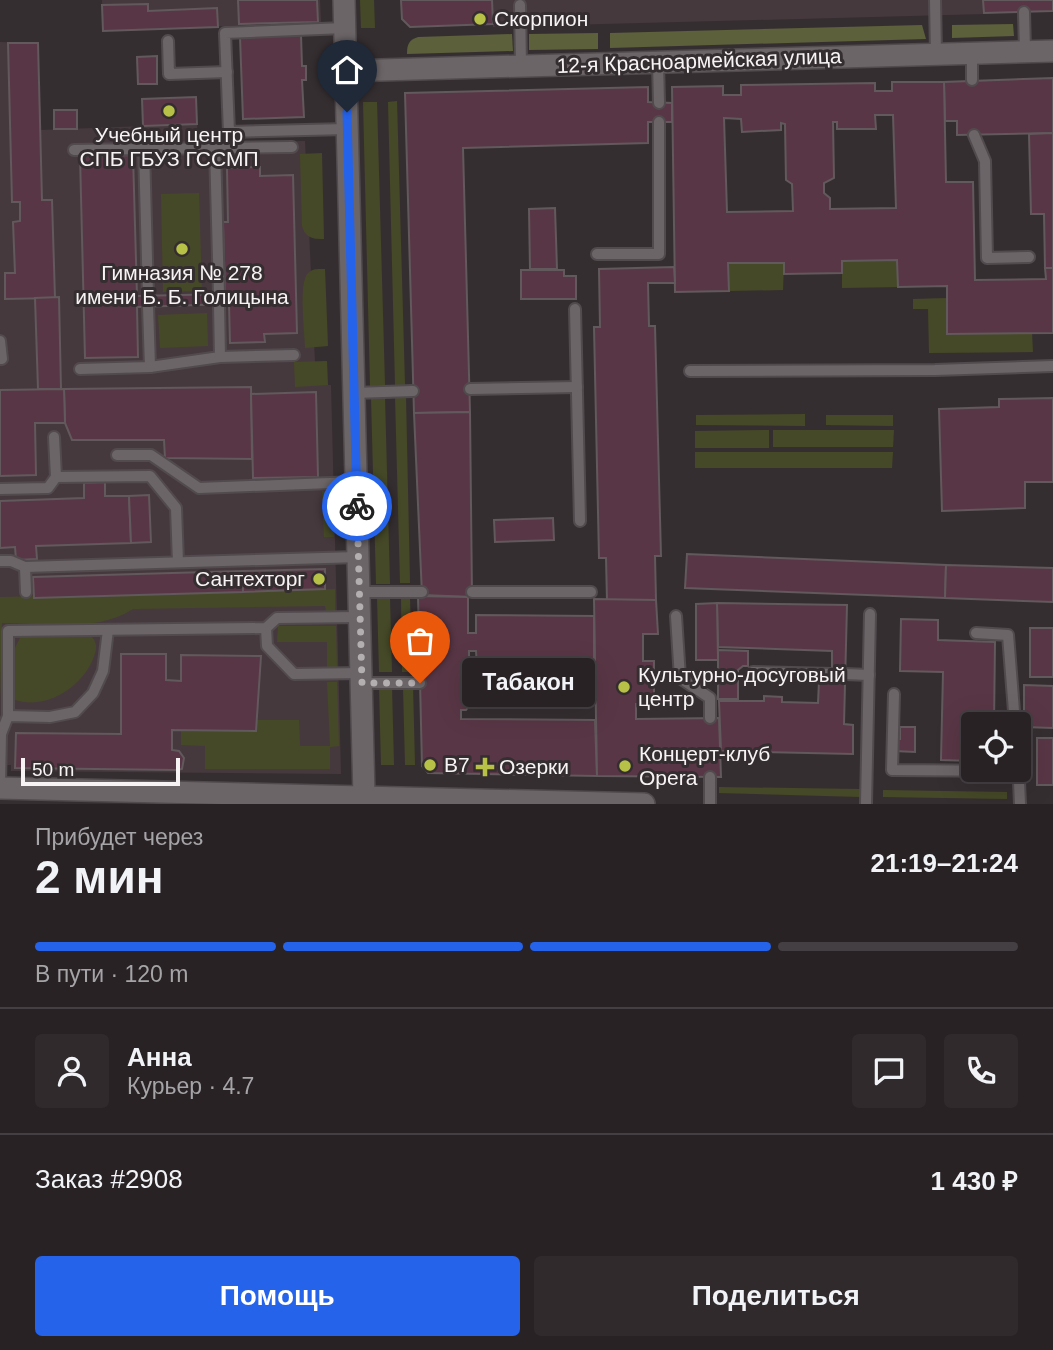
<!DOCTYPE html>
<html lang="ru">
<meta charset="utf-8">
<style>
:root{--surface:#282225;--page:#302a2d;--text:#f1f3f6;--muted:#a5a4a7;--line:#443f42;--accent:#2563eb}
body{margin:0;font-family:Arial,sans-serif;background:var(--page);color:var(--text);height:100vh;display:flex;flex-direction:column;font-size:26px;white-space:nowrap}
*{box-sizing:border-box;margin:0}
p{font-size:23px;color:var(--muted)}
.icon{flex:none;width:38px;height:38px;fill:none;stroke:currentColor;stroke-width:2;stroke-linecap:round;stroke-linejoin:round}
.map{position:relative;height:804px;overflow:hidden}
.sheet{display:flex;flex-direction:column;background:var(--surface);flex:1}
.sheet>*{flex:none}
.fabs{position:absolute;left:961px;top:712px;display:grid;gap:14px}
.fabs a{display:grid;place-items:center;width:70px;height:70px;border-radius:7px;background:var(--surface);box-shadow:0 7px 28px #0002,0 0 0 2px var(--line);font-size:35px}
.scale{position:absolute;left:21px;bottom:18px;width:159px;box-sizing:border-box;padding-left:7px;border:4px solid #f7f3f4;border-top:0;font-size:19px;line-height:24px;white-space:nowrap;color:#f7f3f4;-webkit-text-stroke:5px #352e31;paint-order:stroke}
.pin{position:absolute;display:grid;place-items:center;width:60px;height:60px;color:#fff;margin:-72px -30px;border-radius:50% 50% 50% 0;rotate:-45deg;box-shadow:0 0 7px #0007}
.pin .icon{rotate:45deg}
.courier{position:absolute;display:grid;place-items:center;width:70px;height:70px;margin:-35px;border:5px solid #2563eb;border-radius:50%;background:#fff;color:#222;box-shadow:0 2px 9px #0007}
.bubble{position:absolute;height:49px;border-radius:7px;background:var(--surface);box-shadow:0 7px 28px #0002,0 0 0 2px var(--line);font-size:23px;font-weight:600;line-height:49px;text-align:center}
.head em{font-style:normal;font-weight:600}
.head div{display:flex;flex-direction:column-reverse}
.head{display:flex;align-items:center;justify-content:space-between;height:119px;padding:0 35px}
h1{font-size:46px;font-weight:600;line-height:52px}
.bar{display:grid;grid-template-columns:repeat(4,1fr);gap:10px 7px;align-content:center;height:84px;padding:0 35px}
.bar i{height:9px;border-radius:5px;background:var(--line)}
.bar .current{background:var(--accent)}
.bar p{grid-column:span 4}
.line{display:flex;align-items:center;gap:18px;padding:0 35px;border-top:2px solid var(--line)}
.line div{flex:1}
.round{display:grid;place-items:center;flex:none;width:74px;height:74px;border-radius:7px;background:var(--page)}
.action{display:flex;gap:14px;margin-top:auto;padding:14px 35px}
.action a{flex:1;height:80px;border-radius:7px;background:var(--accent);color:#fff;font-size:28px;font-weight:600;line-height:80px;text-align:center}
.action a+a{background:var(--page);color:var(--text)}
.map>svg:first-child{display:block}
.built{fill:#46393e}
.green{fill:#464927}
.forest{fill:#5c603b}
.building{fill:#593645;stroke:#61595c;stroke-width:2;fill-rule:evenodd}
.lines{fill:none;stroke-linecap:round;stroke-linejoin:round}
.lane-casing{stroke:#514b4e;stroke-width:14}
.street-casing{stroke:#514b4e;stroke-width:24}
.secondary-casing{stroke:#514b4e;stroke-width:24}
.lane{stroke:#6c6568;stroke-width:10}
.street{stroke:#6c6568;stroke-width:21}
.secondary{stroke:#6c6568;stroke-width:21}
.done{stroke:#b3aeb0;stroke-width:7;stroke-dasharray:0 12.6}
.route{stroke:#2563eb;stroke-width:9}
.poi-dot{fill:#b8c147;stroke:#352e31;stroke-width:2.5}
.labels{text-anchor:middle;stroke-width:6;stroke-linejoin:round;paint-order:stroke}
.poi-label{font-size:21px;fill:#f7f3f4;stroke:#352e31;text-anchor:start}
.street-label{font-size:21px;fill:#f7f3f4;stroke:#352e31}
</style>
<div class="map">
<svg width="1053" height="804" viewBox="0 0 1053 804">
<rect width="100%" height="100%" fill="#352e31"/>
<g class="built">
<path d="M102 0H320L321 22 103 31Z"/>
<path d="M492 0H983L984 14 493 27Z"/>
<path d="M0 42 38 43 41 130 197 124 198 143 305 141 316 385H331L341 774 11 771V765H0Z"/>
</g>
<g class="green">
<path d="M360 0H374L375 28H361Z"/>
<path d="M397 101 405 385H395L388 102Z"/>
<path d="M363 102H377L385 385 370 386Z"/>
<path d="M322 153 324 239C312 239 306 238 302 226L300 154Z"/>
<path d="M199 193 202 291 163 292 161 194Z"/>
<path d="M897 260 898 287 842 288V261Z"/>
<path d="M728 263H784L783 290 729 291Z"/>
<path d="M325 269 328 346 305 348C305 333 298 283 308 273 313 268 319 269 325 269Z"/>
<path d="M947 298 948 334 1032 333 1033 352 929 353 928 309H913V299Z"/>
<path d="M207 313 208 346 160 348 158 315Z"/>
<path d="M327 361 328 385 295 387 294 362Z"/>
<path d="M395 397H406L410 583H400Z"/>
<path d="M371 398H385L390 584H376Z"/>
<path d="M805 414V426L696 425V415Z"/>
<path d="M826 415H893V426L826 425Z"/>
<path d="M769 430V448H695V431Z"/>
<path d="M773 430H894L893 447H773Z"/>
<path d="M695 452H893L892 468H695Z"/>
<path d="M322 491H332L334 537H324Z"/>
<path d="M335 589V612H326L325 606 133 609C96 633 44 623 2 623L0 703V597Z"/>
<path d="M377 598H390L392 672H379Z"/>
<path d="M401 598H410L412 672H402Z"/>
<path d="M278 626H336L337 667H327V642H277Z"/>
<path d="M27 635H88L93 638C98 646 96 651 93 659 81 688 46 710 15 700L14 650 20 638Z"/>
<path d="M327 682H337L339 746 330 747V769H205V746L181 745V730L256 731V720H299L300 746H330Z"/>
<path d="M413 686 415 765H405L403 687Z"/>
<path d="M379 687H392L394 765H381Z"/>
<path d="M719 787 861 789V797L719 793Z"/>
<path d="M883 790 1007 792V799L883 797Z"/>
</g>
<g class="forest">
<path d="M1013 24 1014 36 952 38V25Z"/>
<path d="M922 25 926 39 610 48V33Z"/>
<path d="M598 33V49L529 50V34Z"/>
<path d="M512 34 513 51 407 54C407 44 409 40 418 37Z"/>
</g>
<g class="building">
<path d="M238 0H317L318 22 239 24Z"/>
<path d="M401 0H492L493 24 410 27 402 19Z"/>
<path d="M983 0H1053V11L984 13Z"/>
<path d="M148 4V11L217 8 218 27 103 31 102 5Z"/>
<path d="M301 35 302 66H306V80H302L304 117 243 119 240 37Z"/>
<path d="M8 43H38L42 200H52L55 298 5 299V273H15L13 222 20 221V202H12Z"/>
<path d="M157 56V84H138L137 57Z"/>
<path d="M1053 78V133L957 135V121H945L944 82Z"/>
<path d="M892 82H944L946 182H973L975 280 1046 279 1045 268H1053V333L947 334V286L898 287 897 260 842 261V273L784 274V263H728L729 291 675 292 672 87 723 86V95H741V85L875 83V91H892ZM875 115H893L896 208 830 209V198L824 193V183L834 178 833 122H837V129H876ZM724 118 741 119 742 132 781 130V123L785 124 786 180 792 184 793 211 727 212Z"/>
<path d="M648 87V102L672 103V122H648V143L463 148 470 412 414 413 405 93Z"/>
<path d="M196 97 197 124 143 126 142 99Z"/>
<rect x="54" y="110" width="23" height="19"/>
<path d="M1053 133V268H1045L1044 214H1031L1029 134Z"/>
<path d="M133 155 137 296 225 294 223 222H228L227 168 260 167V176L293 175 297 333 264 334 265 342 230 343 229 304 137 307 138 357 85 358 80 156Z"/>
<path d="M555 208 557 269H530L529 209Z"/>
<path d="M674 267 675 283H648L649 326H655L661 556H655L656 600 607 601 606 558H599L594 327H600L599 269Z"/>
<path d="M521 270H564V276H576V299H521Z"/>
<path d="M59 297 61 389H38L35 298Z"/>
<path d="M251 387 252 459 165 458 164 440H72L65 423 64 389Z"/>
<path d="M64 389 65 423H35L36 475 0 476V390Z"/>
<path d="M316 392 318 477 253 478 251 394Z"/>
<path d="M1053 398V482H1025V508L942 511 939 409 999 407V399Z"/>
<path d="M470 412 472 597 422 595 414 413Z"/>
<path d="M105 482V496H129L131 543 36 546 37 559 16 560 15 547 0 548V501L84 498V483Z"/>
<path d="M149 495 151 542 131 543 129 496Z"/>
<path d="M553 518 554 540 495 542 494 520Z"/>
<path d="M687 554 946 565 945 598 685 588Z"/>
<path d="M946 565 1053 568V602L945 598Z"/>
<path d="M325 569V589L243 592 242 571Z"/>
<path d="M242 571 243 592 34 598 33 577Z"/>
<path d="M418 596 468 597V633H476V615L594 616V671L477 668 476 651H469V706L466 710H461V719L595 720 597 776 428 773 422 766Z"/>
<path d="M594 599 656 600 658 634H643V661H654V704H636V719L719 718 721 777 597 776Z"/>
<path d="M717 603 847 605 844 724 853 725V754L721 751 719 701H764V696L782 697V702L818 703 819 681H832V651L718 647Z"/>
<path d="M717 603 718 660H696V604Z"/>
<path d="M901 619 938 620V640L995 642 994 724H973V761L941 760 943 672 900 671Z"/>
<rect x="1030" y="628" width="23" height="49"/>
<path d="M718 650 748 651V666H743L738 670V699H718Z"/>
<path d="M121 654H166V680L181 681V655L261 656 256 731 172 730V750L179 751 184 758 182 769 177 770 15 768 16 733 121 734Z"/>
<path d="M1024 685 1053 686V728L1024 727Z"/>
<path d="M900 727H915V752L894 751V739H900Z"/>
<rect x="1037" y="738" width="16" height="47"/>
</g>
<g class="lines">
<defs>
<g id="lane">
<path d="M935 0 936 54"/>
<path d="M520 5 521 66"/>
<path d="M1024 12 1025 51"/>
<path d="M344 28 225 33 229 132 347 129"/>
<path d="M168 41 169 74 227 72"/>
<path d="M972 53V80"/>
<path d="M658 62 659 103"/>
<path d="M974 135 985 161 987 258 1029 257"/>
<path d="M215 148 219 294"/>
<path d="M144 149 148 296"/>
<path d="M74 150 292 147"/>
<path d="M597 254H659V122"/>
<path d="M219 305 220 357"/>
<path d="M148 306 150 367"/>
<path d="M575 309 580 521"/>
<path d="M0 341 2 359H0"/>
<path d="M80 369 150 367 220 357 294 355"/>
<path d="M690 371 935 370 1053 366"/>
<path d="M470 389 577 387"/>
<path d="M354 393 413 391"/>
<path d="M54 437 56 477 150 476 176 508 178 562"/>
<path d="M117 455H151L199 488 356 482"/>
<path d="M0 489 48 488 56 477"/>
<path d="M0 561H11L25 567 358 557"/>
<path d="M25 567 26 592"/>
<path d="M359 592H422"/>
<path d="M472 592H591"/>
<path d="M676 616 680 678 710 698V718"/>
<path d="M266 628 267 646 294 674 361 673"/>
<path d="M976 633 1008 635 1015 724"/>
<path d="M753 672 832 674"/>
<path d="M845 674 869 675"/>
<path d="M362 683H420"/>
<path d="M469 683H562"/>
<path d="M894 694 892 770 1019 771"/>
<path d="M8 716V631L266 628 277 618 360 617"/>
<path d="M1018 760 1020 804"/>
<path d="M0 784 1 734 8 716 50 717 75 712 93 693 103 671 108 630"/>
<path d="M710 804V777"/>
<path d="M866 804 870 614"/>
</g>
<g id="street">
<path d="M344 0 364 796"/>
<path d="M346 71 1053 51"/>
</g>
<path id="secondary" d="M0 788 644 804"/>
</defs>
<use href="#lane" class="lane-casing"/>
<use href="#street" class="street-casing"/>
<use href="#secondary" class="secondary-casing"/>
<use href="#lane" class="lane"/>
<use href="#street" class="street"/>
<use href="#secondary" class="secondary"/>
</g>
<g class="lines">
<path class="done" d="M357 506 362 683H420"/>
<path class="route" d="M347 112 357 506"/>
</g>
<g class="poi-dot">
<circle cx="480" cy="19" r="7"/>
<circle cx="169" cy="111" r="7"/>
<circle cx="182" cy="249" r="7"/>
<circle cx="319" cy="579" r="7"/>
<circle cx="624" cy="687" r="7"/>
<circle cx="430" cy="765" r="7"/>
<circle cx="625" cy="766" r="7"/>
<path d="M481.5 756.5h7v7h7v7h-7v7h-7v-7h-7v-7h7z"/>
</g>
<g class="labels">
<g class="poi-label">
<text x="494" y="26">Скорпион</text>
<text x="169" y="142" text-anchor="middle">Учебный центр<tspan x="169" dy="24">СПБ ГБУЗ ГССМП</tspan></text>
<text x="182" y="280" text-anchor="middle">Гимназия № 278<tspan x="182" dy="24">имени Б. Б. Голицына</tspan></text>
<text x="305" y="586" text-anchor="end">Сантехторг</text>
<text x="638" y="682">Культурно-досуговый<tspan x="638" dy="24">центр</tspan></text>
<text x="639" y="761">Концерт-клуб<tspan x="639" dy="24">Opera</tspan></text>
<text x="444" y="772">В7</text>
<text x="499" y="774">Озерки</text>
</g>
<g class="street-label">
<text transform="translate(699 61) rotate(-2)" y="7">12-я Красноармейская улица</text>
</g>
</g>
</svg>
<div class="fabs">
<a><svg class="icon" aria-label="locate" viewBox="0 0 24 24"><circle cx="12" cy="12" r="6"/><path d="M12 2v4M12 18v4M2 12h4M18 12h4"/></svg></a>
</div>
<div class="scale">50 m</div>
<div class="pin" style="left:420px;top:683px;background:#ea580c"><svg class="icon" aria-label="bag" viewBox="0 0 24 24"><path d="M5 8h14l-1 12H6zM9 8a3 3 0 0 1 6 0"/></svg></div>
<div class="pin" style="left:347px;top:112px;background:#1f2937"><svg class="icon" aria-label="home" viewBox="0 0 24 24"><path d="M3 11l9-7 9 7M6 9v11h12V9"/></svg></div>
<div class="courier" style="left:357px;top:506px"><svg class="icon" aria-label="bike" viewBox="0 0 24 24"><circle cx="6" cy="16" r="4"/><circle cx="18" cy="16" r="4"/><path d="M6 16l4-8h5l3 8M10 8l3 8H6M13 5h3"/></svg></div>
<div class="bubble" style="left:462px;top:658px;width:133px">Табакон</div>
</div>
<section class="sheet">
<div class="head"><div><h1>2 мин</h1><p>Прибудет через</p></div><em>21:19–21:24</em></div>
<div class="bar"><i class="current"></i><i class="current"></i><i class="current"></i><i></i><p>В пути · 120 m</p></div>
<div class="line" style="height:126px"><a class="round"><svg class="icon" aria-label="person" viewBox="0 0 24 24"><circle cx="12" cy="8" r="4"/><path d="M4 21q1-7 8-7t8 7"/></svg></a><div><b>Анна</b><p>Курьер · 4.7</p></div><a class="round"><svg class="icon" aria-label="chat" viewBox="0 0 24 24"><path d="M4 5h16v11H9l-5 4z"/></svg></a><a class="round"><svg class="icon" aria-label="phone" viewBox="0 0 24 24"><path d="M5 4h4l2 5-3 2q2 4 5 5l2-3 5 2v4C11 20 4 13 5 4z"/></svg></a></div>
<div class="line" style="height:91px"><div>Заказ #2908</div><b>1 430 ₽</b></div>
<div class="action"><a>Помощь</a><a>Поделиться</a></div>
</section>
